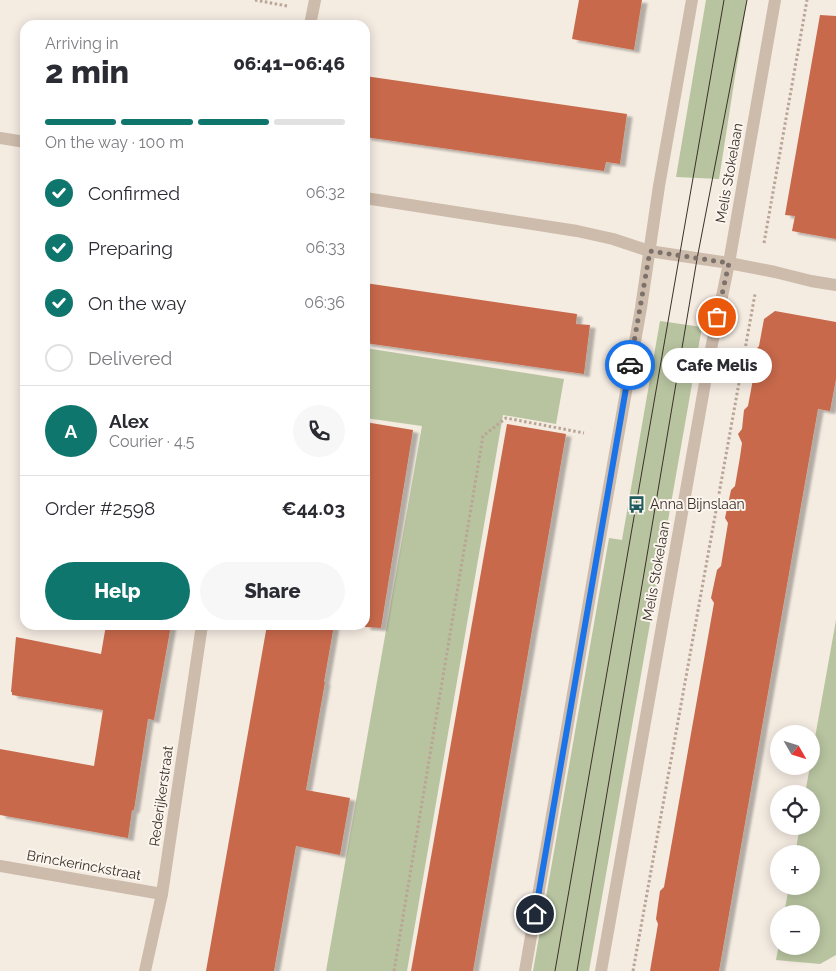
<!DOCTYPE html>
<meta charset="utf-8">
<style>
:root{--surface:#fff;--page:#f7f7f7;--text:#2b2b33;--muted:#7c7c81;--line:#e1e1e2;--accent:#0f766e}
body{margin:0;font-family:Raleway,sans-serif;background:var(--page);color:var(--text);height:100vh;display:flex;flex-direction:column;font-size:19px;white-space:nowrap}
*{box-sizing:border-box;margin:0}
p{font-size:16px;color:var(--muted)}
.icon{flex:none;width:28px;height:28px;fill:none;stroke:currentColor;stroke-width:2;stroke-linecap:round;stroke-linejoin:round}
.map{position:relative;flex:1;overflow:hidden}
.details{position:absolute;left:20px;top:20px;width:350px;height:610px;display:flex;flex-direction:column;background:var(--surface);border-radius:15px;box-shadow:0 2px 12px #0003}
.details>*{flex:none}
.needle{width:32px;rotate:129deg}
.controls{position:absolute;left:770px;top:725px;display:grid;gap:10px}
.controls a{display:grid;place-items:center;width:50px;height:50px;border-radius:50%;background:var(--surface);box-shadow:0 2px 12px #0003;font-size:25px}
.pin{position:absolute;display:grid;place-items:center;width:42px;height:42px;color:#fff;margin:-21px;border:2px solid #fff;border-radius:50%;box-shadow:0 1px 5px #0007}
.courier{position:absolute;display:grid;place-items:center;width:50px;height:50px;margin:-25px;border:4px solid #1a73e8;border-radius:50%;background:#fff;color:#222;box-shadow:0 1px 6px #0007}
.bubble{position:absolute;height:35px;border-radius:18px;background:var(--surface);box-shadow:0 2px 12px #0003;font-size:16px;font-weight:800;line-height:35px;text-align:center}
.overview em{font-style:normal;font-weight:800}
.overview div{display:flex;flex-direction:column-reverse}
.overview{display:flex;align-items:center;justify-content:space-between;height:85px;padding:0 25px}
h1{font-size:32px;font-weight:800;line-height:38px}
.bar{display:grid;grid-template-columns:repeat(4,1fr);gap:8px 5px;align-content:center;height:60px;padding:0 25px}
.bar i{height:6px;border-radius:4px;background:var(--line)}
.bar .current{background:var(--accent)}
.bar p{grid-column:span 4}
.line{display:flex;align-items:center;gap:12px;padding:0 25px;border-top:1px solid var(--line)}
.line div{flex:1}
.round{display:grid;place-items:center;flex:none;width:52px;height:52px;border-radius:26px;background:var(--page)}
ol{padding:0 25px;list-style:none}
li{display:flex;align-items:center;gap:15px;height:55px}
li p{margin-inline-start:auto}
li .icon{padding:5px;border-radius:50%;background:var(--accent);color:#fff;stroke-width:4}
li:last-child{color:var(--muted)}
li i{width:28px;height:28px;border:2px solid var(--line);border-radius:50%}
.action{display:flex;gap:10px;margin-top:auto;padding:10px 25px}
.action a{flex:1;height:58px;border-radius:30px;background:var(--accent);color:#fff;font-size:20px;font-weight:800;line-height:58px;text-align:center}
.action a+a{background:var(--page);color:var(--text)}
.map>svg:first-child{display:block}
.green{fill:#b8c4a0}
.building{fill:#c8694b;filter:url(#shadow)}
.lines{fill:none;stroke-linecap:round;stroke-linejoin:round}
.path{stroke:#b9a596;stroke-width:3;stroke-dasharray:2.5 2.5;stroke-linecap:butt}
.minor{stroke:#cdbbac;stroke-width:12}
.tertiary{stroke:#cdbbac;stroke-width:12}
.tram{stroke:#3b302b;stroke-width:1}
.done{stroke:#7c716b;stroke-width:5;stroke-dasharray:0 9}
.route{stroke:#1a73e8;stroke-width:6}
.labels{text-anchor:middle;stroke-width:4;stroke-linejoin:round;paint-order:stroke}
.street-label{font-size:14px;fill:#3b302b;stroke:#fbf5ee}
.poi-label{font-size:14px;fill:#3b302b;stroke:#fbf5ee;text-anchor:start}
</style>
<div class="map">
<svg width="836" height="971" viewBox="0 0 836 971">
<defs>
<filter id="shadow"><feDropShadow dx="5.5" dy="3" stdDeviation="1" flood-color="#0004"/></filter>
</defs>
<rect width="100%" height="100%" fill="#f4ebe1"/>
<g class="green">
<path d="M706 0H747L719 179 676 177Z"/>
<path d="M660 321 702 327 589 971H533L609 538 622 540Z"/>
<path d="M365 348 564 379 556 424 503 415 407 971H326L422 426 365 418Z"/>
<path d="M836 620V955L820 964 776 960 779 944V946H811V914H784L789 886H811V854H795L800 826H811V794H805L810 766H811V760Z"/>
</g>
<g class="building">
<path d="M579 0H642L634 50 572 39Z"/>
<path d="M820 15 836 16V239L792 231 795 216 785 215Z"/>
<path d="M365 76 627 114 620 164 606 162 604 171 365 137Z"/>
<path d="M365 283 577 314 576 324 590 325 584 374 365 343Z"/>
<path d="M775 311 836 322V379L830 411 818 409 719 971H650L658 924 656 919 660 891 664 887 714 603 711 598 717 570 721 566 728 523 725 518 731 490 735 486 740 457 742 443 738 434 742 429 744 410 748 406 756 363 752 353 759 346 764 319Z"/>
<path d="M365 422 413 430 381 628 365 627Z"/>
<path d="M507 424 566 434 473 971H411Z"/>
<path d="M106 625H171L154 720 148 719 134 810H132L128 838 0 815V749L94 766 103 710 12 695V692H11L16 637 101 654Z"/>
<path d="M267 625H334L324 682H325L306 790 350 798 340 855 296 846 274 971H206Z"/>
</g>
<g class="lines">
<g class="path">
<path d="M255 0 287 6"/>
<path d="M764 243 807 0"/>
<path d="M394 971 483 436 506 418 584 433"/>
<path d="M633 971 755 294"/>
</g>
<g class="minor">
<path d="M310 25 315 0"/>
<path d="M0 138 25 142"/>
<path d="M365 198 577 231 613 239 649 251 729 263 775 272 811 281 836 285"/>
<path d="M0 866 162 894"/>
<path d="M145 971 162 894 202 625"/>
</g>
<g class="tertiary">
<path d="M525 971 604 515 641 308 659 186 692 0"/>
<path d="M601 971 711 349 729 263 775 0"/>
</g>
<g class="tram">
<path d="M555 971 724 0"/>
<path d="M577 971 697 259 747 0"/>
</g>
</g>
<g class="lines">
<path class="done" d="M630 365 650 251 729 263 717 317"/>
<path class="route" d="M535 914 630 365"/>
</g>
<defs>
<symbol id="bus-bare" viewBox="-9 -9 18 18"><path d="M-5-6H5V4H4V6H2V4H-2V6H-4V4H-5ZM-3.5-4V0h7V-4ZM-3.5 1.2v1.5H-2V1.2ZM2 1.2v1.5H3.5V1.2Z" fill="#1f5a5e" stroke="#fbf5ee" stroke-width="2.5" paint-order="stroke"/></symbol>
</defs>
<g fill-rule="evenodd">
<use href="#bus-bare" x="624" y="492" width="25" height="25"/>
</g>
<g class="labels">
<g class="street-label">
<text transform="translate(729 173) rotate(-80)" y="5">Melis Stokelaan</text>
<text transform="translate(656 571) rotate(-80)" y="5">Melis Stokelaan</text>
<text transform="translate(161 796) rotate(-82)" y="5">Rederijkerstraat</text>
<text transform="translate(84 865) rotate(10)" y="5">Brinckerinckstraat</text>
</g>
<g class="poi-label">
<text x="650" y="509">Anna Bijnslaan</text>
</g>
</g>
</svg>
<div class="controls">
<a><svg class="needle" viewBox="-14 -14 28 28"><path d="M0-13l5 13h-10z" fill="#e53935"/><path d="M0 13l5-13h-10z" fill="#7c7c81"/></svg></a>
<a><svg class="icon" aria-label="locate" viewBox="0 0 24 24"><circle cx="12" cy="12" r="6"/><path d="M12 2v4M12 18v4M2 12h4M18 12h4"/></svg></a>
<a>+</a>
<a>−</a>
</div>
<div class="pin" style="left:717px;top:317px;background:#ea580c"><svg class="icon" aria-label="bag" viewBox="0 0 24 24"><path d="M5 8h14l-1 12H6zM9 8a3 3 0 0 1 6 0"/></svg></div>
<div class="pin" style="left:535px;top:914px;background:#1f2937"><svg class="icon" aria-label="home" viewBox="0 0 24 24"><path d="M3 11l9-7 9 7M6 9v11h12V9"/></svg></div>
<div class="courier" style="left:630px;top:365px"><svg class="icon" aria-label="car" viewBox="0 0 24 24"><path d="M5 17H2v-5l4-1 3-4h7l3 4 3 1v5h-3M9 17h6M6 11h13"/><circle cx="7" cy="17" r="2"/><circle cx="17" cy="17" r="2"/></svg></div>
<div class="bubble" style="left:662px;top:348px;width:110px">Cafe Melis</div>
<section class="details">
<div class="overview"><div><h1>2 min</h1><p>Arriving in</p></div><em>06:41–06:46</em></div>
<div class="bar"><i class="current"></i><i class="current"></i><i class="current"></i><i></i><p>On the way · 100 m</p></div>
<ol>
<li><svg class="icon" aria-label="check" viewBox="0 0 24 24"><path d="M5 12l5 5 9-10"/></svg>Confirmed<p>06:32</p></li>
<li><svg class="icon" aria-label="check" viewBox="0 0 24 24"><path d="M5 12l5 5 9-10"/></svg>Preparing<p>06:33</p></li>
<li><svg class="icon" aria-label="check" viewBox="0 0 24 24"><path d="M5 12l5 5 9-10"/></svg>On the way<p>06:36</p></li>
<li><i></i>Delivered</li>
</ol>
<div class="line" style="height:90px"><b class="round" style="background:var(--accent);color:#fff">A</b><div><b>Alex</b><p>Courier · 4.5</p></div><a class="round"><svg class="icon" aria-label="phone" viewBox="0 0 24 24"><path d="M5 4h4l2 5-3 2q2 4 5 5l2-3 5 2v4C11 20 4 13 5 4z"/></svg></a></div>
<div class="line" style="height:65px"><div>Order #2598</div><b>€44.03</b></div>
<div class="action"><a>Help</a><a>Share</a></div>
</section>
</div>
